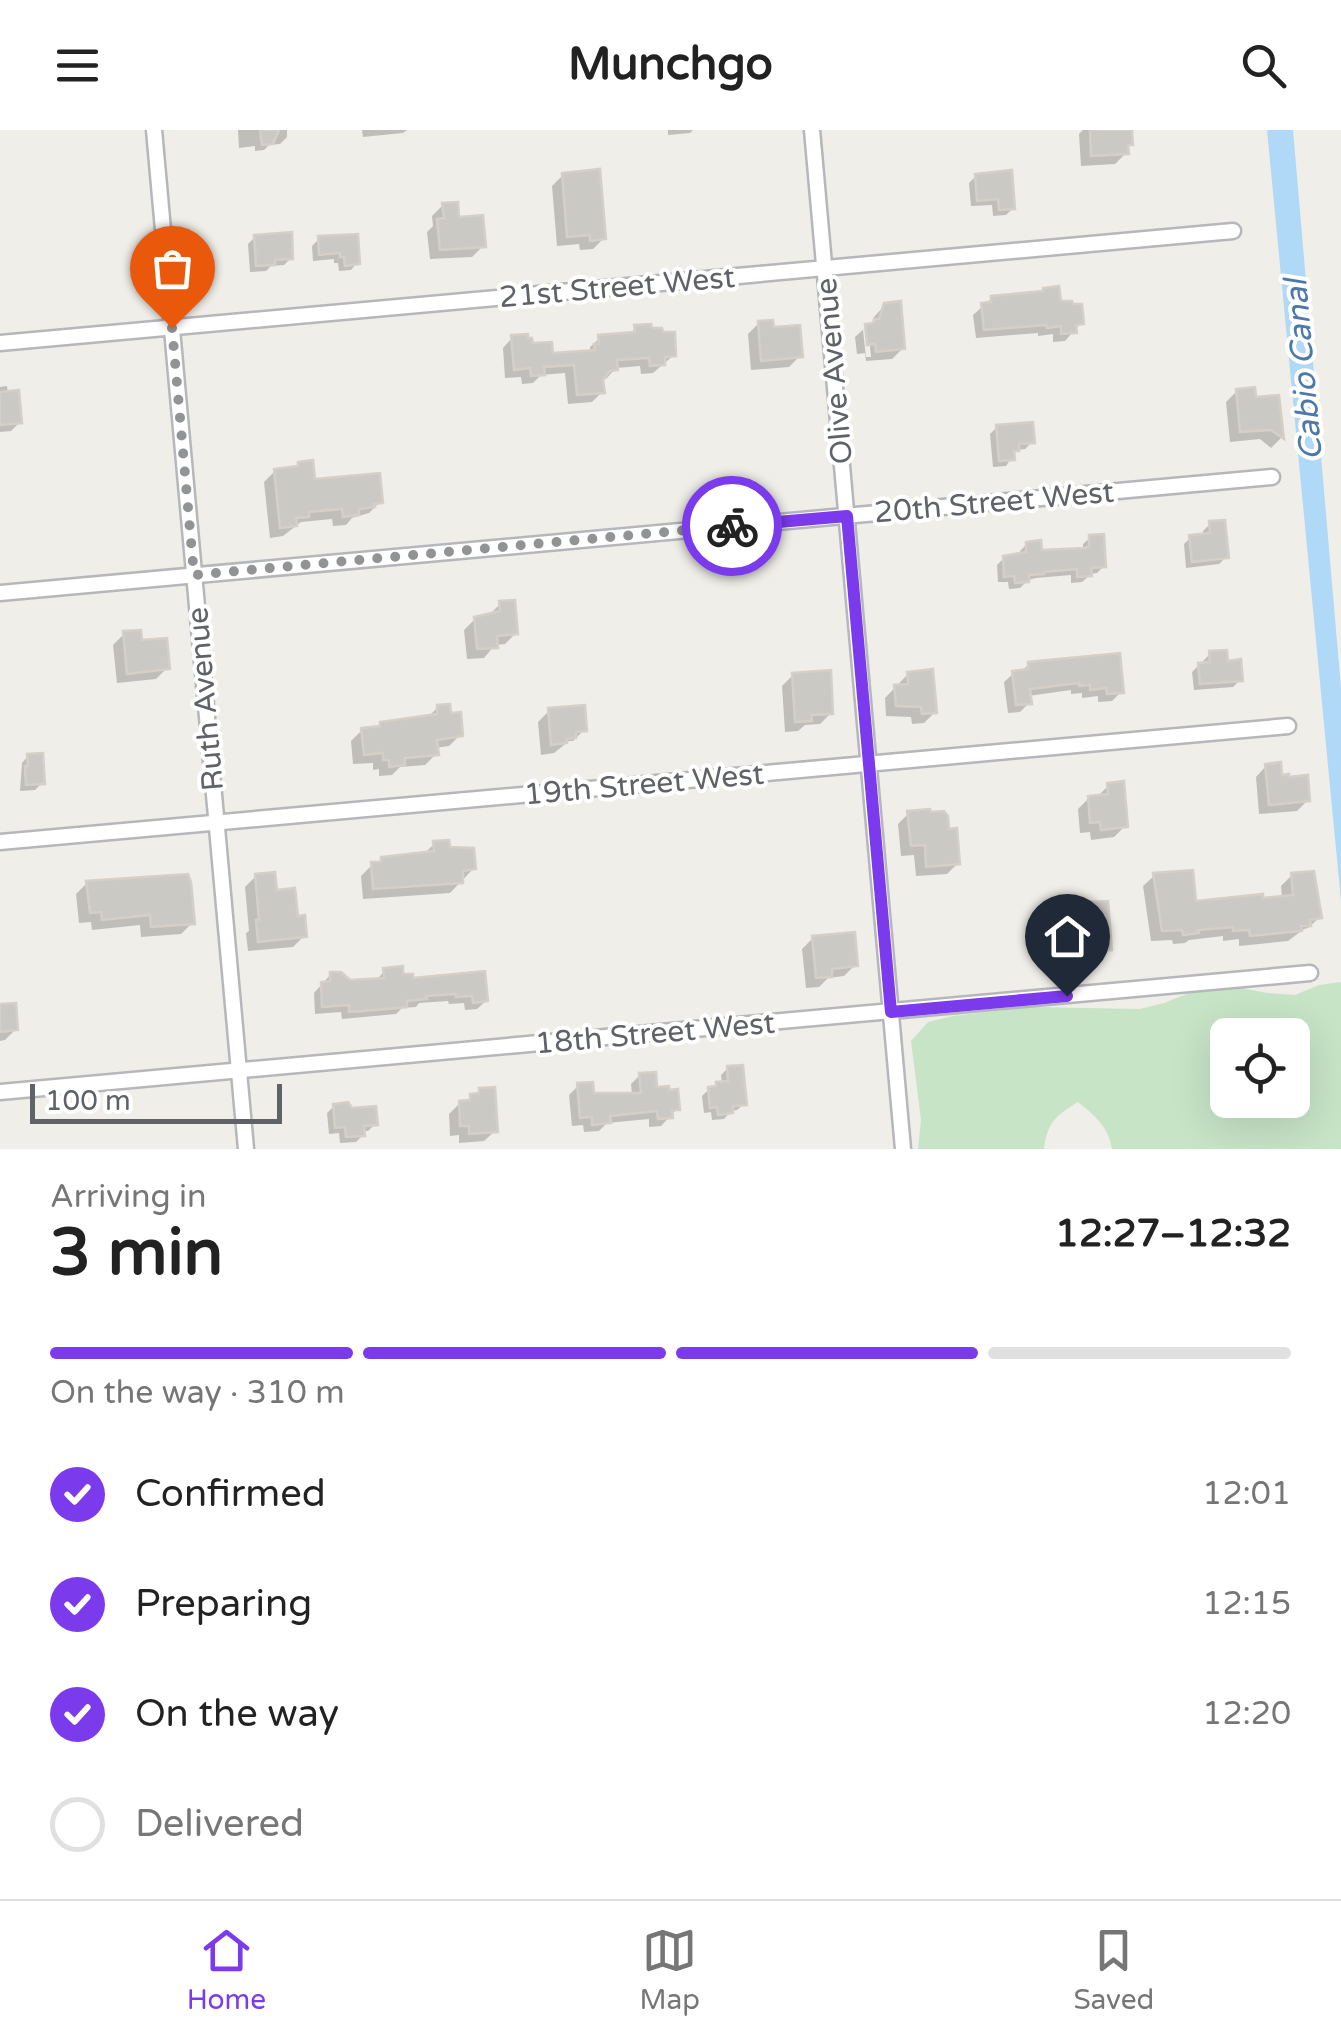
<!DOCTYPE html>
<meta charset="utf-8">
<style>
:root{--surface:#fff;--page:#f2f2f2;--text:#222;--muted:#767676;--line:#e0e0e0;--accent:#7c3aed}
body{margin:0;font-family:"Varela Round",sans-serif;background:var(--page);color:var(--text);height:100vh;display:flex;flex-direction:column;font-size:38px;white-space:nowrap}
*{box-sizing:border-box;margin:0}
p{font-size:32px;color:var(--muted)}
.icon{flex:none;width:55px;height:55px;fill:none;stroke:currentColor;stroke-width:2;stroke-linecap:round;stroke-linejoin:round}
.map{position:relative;height:1019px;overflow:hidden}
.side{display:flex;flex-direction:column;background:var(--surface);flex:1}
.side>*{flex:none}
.fabs{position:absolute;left:1210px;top:888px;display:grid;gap:20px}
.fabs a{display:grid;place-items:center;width:100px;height:100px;border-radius:15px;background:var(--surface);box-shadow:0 10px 40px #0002;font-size:50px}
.scale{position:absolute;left:30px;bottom:25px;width:252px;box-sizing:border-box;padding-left:10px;border:5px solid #5f6266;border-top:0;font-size:28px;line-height:35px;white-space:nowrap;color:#5f6266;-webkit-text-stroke:8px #fff;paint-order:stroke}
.pin{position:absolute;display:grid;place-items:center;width:85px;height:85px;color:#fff;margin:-102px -42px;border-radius:50% 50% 50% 0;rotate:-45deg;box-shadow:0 0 10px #0007}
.pin .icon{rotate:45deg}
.courier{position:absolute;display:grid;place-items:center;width:100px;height:100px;margin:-50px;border:8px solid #7c3aed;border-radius:50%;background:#fff;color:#222;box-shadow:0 2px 12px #0007}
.overview em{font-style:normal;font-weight:800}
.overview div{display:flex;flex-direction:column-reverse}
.overview{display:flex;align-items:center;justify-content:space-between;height:170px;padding:0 50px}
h1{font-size:65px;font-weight:800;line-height:75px}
.bar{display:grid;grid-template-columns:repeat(4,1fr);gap:15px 10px;align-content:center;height:120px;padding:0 50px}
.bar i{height:12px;border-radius:8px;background:var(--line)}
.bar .current{background:var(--accent)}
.bar p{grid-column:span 4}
ol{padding:0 50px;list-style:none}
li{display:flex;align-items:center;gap:30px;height:110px}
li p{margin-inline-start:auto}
li .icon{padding:10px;border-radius:50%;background:var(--accent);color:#fff;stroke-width:4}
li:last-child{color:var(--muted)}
li i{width:55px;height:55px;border:5px solid var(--line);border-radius:50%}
header{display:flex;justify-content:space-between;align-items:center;height:130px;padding:0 50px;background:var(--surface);font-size:45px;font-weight:800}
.tabs{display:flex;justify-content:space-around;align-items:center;height:140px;border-top:2px solid var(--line);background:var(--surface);font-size:28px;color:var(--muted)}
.tabs a{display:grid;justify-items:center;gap:5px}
.tabs .current{color:var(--accent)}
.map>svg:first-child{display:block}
.green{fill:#c7e4c7;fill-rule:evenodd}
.water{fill:#b0d8f7}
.shadow{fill:#0003}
.building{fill:#cbc9c4;stroke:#d4d0c7;stroke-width:2.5}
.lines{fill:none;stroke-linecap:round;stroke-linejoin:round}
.minor-casing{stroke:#b5b7bb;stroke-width:19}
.minor{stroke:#fff;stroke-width:14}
.done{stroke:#929394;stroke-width:10;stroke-dasharray:0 18}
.route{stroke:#7c3aed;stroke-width:12}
.labels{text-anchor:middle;stroke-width:8;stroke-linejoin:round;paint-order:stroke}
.street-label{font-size:30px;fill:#5f6266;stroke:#fff}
.water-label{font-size:32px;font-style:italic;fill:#4d79a9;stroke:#fff}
</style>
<header><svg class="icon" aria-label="menu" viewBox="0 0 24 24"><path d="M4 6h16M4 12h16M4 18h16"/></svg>Munchgo<svg class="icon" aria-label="search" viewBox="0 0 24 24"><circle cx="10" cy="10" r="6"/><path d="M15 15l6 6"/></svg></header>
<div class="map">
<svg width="1341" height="1019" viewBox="0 0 1341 1019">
<rect width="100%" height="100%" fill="#f0eee8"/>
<path class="green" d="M1341 852V1019H1112C1109 997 1094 985 1078 972 1057 985 1047 992 1044 1019H918L921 990 911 911 928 892 953 886 1032 877 1140 879 1164 873 1189 863 1215 858H1241L1267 863 1295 865 1319 855ZM1228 905H1292V970H1228Z"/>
<path class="water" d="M1267 0H1293L1341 558V771Z"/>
<g class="shadow">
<path d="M238 0H287V7L280 14 269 15 264 20 255 21V16L239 18Z"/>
<path d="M362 0H407L403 3 363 7Z"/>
<path d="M668 0H693L690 3 668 5Z"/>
<path d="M1083 0H1129L1130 14 1126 18V23L1115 34 1081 36 1079 4Z"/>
<path d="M563 45 604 108 593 119 580 120 579 114 557 116 552 56Z"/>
<path d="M976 46 1013 78 1006 85 993 86 992 75 971 76 969 53Z"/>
<path d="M443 75 483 116 472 127 430 129 427 102 433 96 432 86Z"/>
<path d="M255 107 291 128 284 135 271 136 266 141 250 142 248 114Z"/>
<path d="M319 109 357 133 351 140 339 141 338 133H334V129L313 131 312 116Z"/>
<path d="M992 168 1058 174 1081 193 1065 211 1053 212V204L1038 206V203L976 208 973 185Z"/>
<path d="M885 175 903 218 892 229 866 231 865 223 857 224 855 207 867 196 863 200 866 227H871L868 196H871L874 187Z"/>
<path d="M759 193 800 226 789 237 751 240 748 204Z"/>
<path d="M636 198 674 225 653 243 641 244 640 236 616 238 606 249H601L602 262 592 272 568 274 565 243 541 245 533 253 522 254 521 247 505 248 503 218 512 208 551 225 590 223V217L600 208 628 205Z"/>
<path d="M7 256 8 264 20 292 11 301 0 302V257Z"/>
<path d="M1237 261 1254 270 1277 268 1281 308 1271 318 1260 309 1230 312 1226 272Z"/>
<path d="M997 297 1032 312 1025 319 1017 320 1006 336 993 337 990 304Z"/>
<path d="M299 334 312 352 380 372 369 383 352 388 346 395 333 396 332 389 301 392 283 406 270 408 264 352 275 341 293 339Z"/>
<path d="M1210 394 1226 427 1219 434 1186 438 1184 414 1191 407 1203 406V401Z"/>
<path d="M1090 408 1104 436 1097 443 1091 444 1082 452 1071 453V445L1036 448 1028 450 1020 458 1009 459 1008 452H998L997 435 1004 428 1020 426V421L1027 414 1040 423 1083 420V414Z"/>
<path d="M500 474 516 503 505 514 495 515 484 528 467 529 464 500 475 489 489 485Z"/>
<path d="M124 504 140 513 167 538 156 549 117 553 113 515Z"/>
<path d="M1210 524 1226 533 1240 550 1233 557 1194 560 1192 542 1199 535H1203V531Z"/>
<path d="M1029 534 1121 562 1112 571 1098 572V566L1082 568V563L1071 564V560L1028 566 1029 573 1020 582 1008 583 1004 552 1014 543 1021 542Z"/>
<path d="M908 544 935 582 924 593 912 594 911 587 886 586 885 568Z"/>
<path d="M793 545 831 583 820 594 805 595 798 601 785 602 782 556Z"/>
<path d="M438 577 460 605 449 616 435 618 436 624 425 635 400 637 392 645 379 646V639L373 640V633L353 634 351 611 362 600 377 599 381 595 427 588Z"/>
<path d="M549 581 584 600 573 611H569L554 623 541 625 538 592Z"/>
<path d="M28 626 42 653 35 660 20 661 22 633Z"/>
<path d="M1266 636 1308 670 1297 681 1259 684 1256 647Z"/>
<path d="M1109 655 1125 696 1114 707 1091 710 1090 702 1080 703 1078 679 1089 668 1098 666Z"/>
<path d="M909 683 958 733 947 744 916 746 914 725 901 726 898 694Z"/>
<path d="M435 713 448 719 474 738 450 763 363 769 361 746 372 735 377 734 382 729 424 724Z"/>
<path d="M1292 745 1319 788 1308 798 1304 799 1288 811 1239 816V809L1223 811V806L1189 810 1185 813 1173 814 1172 810 1151 811 1143 756 1154 746 1194 774 1282 769 1281 756Z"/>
<path d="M256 746 274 763 296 789 304 806 293 817 248 821 246 803 249 801 245 757Z"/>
<path d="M87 753 192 793 181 804 141 807 140 795 92 800 91 792 79 793 76 764Z"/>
<path d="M1090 775 1109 819 1098 830 1081 831 1080 823 1056 825 1055 808Z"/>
<path d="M813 808 855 835 844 846 828 848 819 857 806 858 802 819Z"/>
<path d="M385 840 411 851 483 844 486 871 477 879 465 880 464 873 449 874 448 871 419 873 416 877 402 878 396 884 342 889 341 882 315 884 314 863 331 844 349 853 376 851Z"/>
<path d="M0 876 16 899 5 910 0 911Z"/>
<path d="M728 938 744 974 737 980 731 981 724 989 712 990 711 982 704 983 702 966 709 959 722 954 721 945Z"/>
<path d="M640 945 677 979 661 996 649 997V989L607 993 599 1001 584 1002 583 995 572 996 569 965 578 956 592 966 632 965 631 954Z"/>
<path d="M480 961 495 1001 484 1011 459 1013V1005L450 1006 449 984 460 973H464Z"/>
<path d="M334 976 375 994 368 1001H362L363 1005 356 1012 340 1013 339 1003 329 1004 327 983Z"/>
</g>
<g class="building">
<path d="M260 0H279L273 14 262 15Z"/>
<path d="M1090 0H1132L1133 15H1128L1129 24 1091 26Z"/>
<path d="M600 39 606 109 590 111V105L567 107 562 43Z"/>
<path d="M1012 40 1015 79 999 80 998 69 977 71 975 44Z"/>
<path d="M458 72 459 87 483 85 486 117 440 120 437 89 444 88 442 73Z"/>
<path d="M292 102 293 129 275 130V135L256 136 254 105Z"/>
<path d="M358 104 360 134 345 136 344 127H340V123L319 125 318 106Z"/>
<path d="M1059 156 1061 171H1072L1073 174H1082L1084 194 1076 195 1077 203 1061 204V196L1047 198 1046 195 984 200 981 173 991 172V166L1043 161V158Z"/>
<path d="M901 171 905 219 876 222 875 214 867 215 865 194 874 193V189H879L884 173Z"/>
<path d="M773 190 774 197 800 195 803 227 761 231 758 191Z"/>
<path d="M651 194 652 198H662L663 202H675L676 226 665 227V235L650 236 649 228 617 230 618 240 610 241 603 250 605 263 577 265 574 235 544 237 545 245 531 246 530 238 514 240 511 205 528 204V208H532L533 213 552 212 553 223 595 220 594 214H599L598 205 635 202 634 195Z"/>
<path d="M1255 257 1256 267 1279 265 1284 309 1271 300 1240 302 1236 259Z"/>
<path d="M19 260 22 293 0 295V262Z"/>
<path d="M1033 292 1035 313 1019 314V321H1014L1015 330 999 331 996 295Z"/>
<path d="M313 330 315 349 380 343 383 373 374 374 375 377 359 379V385L343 387 342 379 309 382V387L296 388 297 396 280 398 274 339 298 336V332Z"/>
<path d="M1225 390 1229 428 1192 432 1189 405 1210 403 1209 391Z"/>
<path d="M1104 404 1106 437 1091 438 1092 446 1077 447V439L1044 442V444L1029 445V452L1015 453 1014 446 1004 447 1003 426 1026 422V412L1041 410 1042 420 1085 418 1089 416V405Z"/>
<path d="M515 470 518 504 497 506 498 518 477 519 474 487 500 481 499 471Z"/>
<path d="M141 500 142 510 167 508 170 539 127 544 123 501Z"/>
<path d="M1227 520 1228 531 1241 529 1243 551 1200 554 1198 533 1210 532 1209 521Z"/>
<path d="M1120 523 1124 563 1107 564 1106 558 1090 560V555L1079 556V553L1030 559 1032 574 1016 575 1012 541 1028 539V532Z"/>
<path d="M933 539 937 583 922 584 921 577 896 576 894 555 908 554 907 542Z"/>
<path d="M831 540 833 584 811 585 812 591 795 592 792 543Z"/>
<path d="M450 574 451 583 461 582 463 606 437 610 439 625 405 628V635L389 637V630H383V623L364 625 361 598 380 596V592L437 584V575Z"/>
<path d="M585 575 587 601 576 602V608L567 609V613L551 615 548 578Z"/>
<path d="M43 623 45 654 26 655 25 636H28L27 624Z"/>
<path d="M1281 632 1282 645 1289 644V647L1308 645 1310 671 1269 675 1265 634Z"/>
<path d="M1124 651 1128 697 1101 700 1100 692 1090 693 1088 666 1108 664 1107 653Z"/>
<path d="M930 679 931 682 944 681 948 686 949 699 957 698 960 734 926 737 925 715 911 716 907 681Z"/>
<path d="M449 710 450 717 474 718 476 739 463 741V753L373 759 371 732H381V727L434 721 433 711Z"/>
<path d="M1193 740 1196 771 1263 764V768L1293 765 1291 743 1314 741 1322 788 1310 790 1311 796H1301L1302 801 1250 806 1249 800 1233 801V797L1198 800 1199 803 1183 805 1182 800 1162 801 1153 743Z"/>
<path d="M275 742 277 760 295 758 298 786 305 785 307 807 258 812 256 790H259L255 744Z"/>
<path d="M188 744 191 752 195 794 151 797 150 785 102 790 101 782 90 783 86 751Z"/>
<path d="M1108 771 1112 820 1091 821 1090 813 1066 815 1065 795 1076 794 1075 783 1089 782 1088 772Z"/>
<path d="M855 802 858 836 832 839V847L816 848 812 806Z"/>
<path d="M403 836V844H413V848L485 841 488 871 473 873 472 866 456 867V864L426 866 427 869 407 871V877L364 881 349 882V875L322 877 321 852 330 851V842H341L350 850 384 848 383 838Z"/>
<path d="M16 873 18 900 0 902V874Z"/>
<path d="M743 935 747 975 733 976V983L718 985 717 977 710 978 708 957 716 956V952L728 951 727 936Z"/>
<path d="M656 942 657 957 669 956V960L678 959 680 980H672L673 988 658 989 657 981 610 986 611 993 592 995V987L580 988 577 953 593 952 594 963H641L639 943Z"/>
<path d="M495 957 498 1002 469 1004V996H460L459 971 470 970V964L479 963V958Z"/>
<path d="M348 972 352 978 376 976 378 995 364 996 365 1006 346 1007 345 997 335 998 333 974Z"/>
</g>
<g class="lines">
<defs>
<g id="minor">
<path d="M154 0 246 1019"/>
<path d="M812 0 903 1019"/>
<path d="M0 213 1233 101"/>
<path d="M0 463 1272 347"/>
<path d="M0 712 1288 596"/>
<path d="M0 962 1310 843"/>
</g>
</defs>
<use href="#minor" class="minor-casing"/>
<use href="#minor" class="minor"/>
</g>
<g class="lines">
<path class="done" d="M172 198 194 445 732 396"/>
<path class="route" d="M732 396 847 386 891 882 1067 866"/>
</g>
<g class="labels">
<g class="street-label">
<text transform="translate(617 157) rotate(-5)" y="10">21st Street West</text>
<text transform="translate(834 241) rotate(-95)" y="10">Olive Avenue</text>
<text transform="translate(994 372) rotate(-5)" y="10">20th Street West</text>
<text transform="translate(205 569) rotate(-95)" y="10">Ruth Avenue</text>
<text transform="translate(644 654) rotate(-5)" y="10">19th Street West</text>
<text transform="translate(655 903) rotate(-5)" y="10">18th Street West</text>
</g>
<g class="water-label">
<text transform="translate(1303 240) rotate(-95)" y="11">Cabio Canal</text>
</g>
</g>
</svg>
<div class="fabs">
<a><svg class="icon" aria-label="locate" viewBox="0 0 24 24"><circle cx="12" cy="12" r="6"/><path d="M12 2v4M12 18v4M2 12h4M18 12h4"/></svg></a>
</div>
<div class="scale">100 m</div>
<div class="pin" style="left:172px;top:198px;background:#ea580c"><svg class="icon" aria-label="bag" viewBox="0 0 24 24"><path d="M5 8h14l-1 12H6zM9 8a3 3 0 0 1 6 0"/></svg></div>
<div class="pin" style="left:1067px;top:866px;background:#1f2937"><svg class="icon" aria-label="home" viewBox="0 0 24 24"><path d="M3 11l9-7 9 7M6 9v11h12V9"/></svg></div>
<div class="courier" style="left:732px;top:396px"><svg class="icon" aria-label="bike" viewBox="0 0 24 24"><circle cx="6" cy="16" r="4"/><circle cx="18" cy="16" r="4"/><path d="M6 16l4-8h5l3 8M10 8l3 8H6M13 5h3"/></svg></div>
</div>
<section class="side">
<div class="overview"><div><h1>3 min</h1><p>Arriving in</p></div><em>12:27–12:32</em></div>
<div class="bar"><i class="current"></i><i class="current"></i><i class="current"></i><i></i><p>On the way · 310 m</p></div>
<ol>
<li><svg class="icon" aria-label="check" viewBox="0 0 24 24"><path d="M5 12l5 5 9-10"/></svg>Confirmed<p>12:01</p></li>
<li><svg class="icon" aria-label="check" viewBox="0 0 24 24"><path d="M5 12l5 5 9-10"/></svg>Preparing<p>12:15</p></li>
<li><svg class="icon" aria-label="check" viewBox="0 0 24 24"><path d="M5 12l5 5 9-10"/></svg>On the way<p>12:20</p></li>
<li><i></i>Delivered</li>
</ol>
</section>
<nav class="tabs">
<a class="current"><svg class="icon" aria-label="home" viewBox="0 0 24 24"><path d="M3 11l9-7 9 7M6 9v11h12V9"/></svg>Home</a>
<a><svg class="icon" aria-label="map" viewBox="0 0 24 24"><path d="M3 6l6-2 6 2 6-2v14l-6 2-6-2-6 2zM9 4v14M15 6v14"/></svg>Map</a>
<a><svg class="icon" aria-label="saved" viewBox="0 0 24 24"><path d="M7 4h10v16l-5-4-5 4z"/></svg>Saved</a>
</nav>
